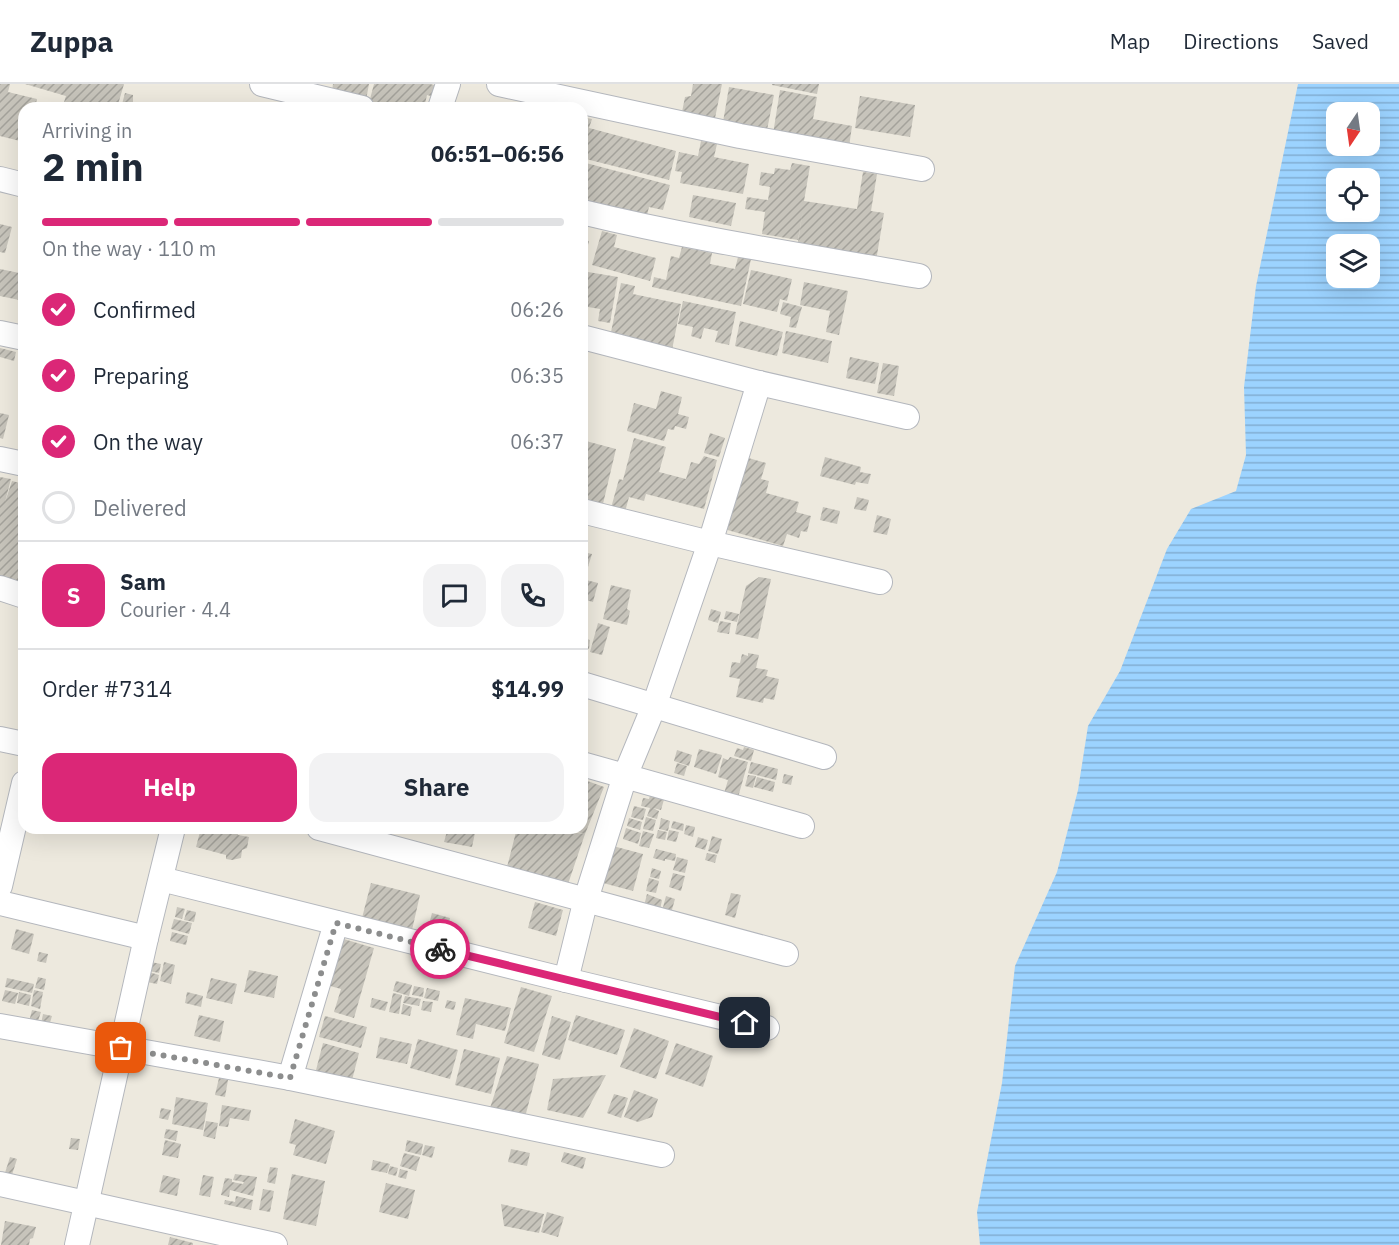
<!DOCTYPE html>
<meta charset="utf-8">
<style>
:root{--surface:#fff;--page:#f2f2f3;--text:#1f2937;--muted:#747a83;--line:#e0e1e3;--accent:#db2777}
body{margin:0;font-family:"IBM Plex Sans",sans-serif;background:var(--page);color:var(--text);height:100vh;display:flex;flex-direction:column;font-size:22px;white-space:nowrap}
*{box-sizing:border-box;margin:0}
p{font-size:20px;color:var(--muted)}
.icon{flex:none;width:33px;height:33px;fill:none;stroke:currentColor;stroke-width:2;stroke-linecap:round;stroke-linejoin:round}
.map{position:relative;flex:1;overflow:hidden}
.sheet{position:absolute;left:18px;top:18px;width:570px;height:732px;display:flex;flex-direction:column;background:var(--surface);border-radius:18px;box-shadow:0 6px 24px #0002}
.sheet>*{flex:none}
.needle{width:39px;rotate:193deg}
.tools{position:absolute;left:1326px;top:18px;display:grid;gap:12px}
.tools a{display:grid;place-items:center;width:54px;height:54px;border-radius:12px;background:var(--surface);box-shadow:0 6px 24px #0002;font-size:30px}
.pin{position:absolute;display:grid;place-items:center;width:51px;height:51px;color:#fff;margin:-26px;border-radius:12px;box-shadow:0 3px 9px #0006}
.courier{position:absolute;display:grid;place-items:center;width:60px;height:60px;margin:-30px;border:4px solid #db2777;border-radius:50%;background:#fff;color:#222;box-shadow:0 2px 8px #0007}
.head em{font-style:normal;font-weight:800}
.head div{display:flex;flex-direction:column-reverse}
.head{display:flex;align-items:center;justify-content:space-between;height:102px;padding:0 24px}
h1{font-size:39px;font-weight:800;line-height:45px}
.bar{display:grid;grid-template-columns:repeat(4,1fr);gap:9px 6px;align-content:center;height:72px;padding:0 24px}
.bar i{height:8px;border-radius:4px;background:var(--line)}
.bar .active{background:var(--accent)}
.bar p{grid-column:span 4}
.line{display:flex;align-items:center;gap:15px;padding:0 24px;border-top:2px solid var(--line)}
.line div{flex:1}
.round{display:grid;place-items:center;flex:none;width:63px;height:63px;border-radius:18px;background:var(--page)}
ol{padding:0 24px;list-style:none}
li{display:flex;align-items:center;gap:18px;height:66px}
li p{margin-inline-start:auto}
li .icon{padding:6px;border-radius:50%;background:var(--accent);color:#fff;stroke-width:4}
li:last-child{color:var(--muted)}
li i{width:33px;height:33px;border:3px solid var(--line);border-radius:50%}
.cta{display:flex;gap:12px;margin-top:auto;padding:12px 24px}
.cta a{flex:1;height:69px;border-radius:18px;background:var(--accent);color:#fff;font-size:24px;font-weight:800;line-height:69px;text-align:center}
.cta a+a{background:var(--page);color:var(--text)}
header{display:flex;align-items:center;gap:36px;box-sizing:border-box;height:84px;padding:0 30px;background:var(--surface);border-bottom:2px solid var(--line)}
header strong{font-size:28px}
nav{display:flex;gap:33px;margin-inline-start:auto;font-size:21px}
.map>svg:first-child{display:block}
.water{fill:url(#water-rules);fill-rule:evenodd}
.building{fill:url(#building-hatch)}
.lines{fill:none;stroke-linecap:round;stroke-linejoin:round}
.minor-casing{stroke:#b4b7bd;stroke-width:26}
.minor{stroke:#fff;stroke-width:24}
.done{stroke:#8c8d8d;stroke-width:6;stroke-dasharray:0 10.8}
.route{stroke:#db2777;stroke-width:8}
</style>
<header>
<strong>Zuppa</strong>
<nav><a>Map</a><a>Directions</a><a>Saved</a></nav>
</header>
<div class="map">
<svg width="1399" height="1161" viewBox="0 0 1399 1161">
<defs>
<pattern id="water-rules" width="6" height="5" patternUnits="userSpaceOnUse" patternTransform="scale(1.5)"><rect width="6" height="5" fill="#9cd3ff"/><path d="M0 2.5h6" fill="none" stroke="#82aed2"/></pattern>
<pattern id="building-hatch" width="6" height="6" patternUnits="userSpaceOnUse" patternTransform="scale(1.5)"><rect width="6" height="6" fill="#c7c4bb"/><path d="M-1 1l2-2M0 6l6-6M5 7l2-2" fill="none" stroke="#a4a29b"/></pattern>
</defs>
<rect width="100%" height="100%" fill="#ede9de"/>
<path class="water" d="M1298 0H1399V1161H980L977 1128 1002 999 1015 882 1057 788 1078 706 1088 642 1120 587 1167 465 1191 425 1236 407 1246 371 1244 303 1256 202ZM1336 28H1370V62H1336ZM1336 94H1370V128H1336ZM1336 160H1370V194H1336Z"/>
<g class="building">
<path d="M0 0H10L8 8 37 15 35 24H24V58L0 52Z"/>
<path d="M25 0H124L117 24 107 21V24H62L66 12Z"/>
<path d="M333 0H369L366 16 332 8Z"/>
<path d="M374 0H430L438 2 435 13 427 11 424 24H389L369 19Z"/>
<path d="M693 0H722L715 34 682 28 685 13 691 12Z"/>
<path d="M772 0H819L817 10 772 1Z"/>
<path d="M729 3 774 11 767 46 723 38Z"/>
<path d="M780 6 817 13 813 35 852 42 849 63 773 50Z"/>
<path d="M125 9 133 11V19L151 24H121Z"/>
<path d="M860 12 915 21 910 53 855 44Z"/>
<path d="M582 33 592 35 589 44 676 67 669 96 582 74Z"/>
<path d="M701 57 717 60 714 73 749 80 743 110 680 99 682 88 675 87 679 68 698 72Z"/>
<path d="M582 78 670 101 663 126 649 123 646 135 582 118Z"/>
<path d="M792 79 810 82 804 117 857 125 863 88 877 90 871 127 884 129 876 177 797 164 803 126 798 156 762 150 765 128 745 125 747 113 768 116 770 103 759 101 761 88 774 90 775 84 790 86Z"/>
<path d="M693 111 736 119 731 142 689 133Z"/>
<path d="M0 140 12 143 5 169 0 168Z"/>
<path d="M602 147 617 151 614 163 656 174 650 197 592 181Z"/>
<path d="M582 155 589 157 586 169 582 168Z"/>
<path d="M682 163 712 169 710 180 735 185 738 173 751 175 741 222 652 203 654 193 666 196 671 172 679 174Z"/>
<path d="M0 185 24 190V217L0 212Z"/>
<path d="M751 186 792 195 787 217 780 215 777 228 743 220Z"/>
<path d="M582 187 618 193 610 239 598 237 600 225 582 222Z"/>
<path d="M804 198 848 207 839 251 826 248 830 227 800 221Z"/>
<path d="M621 199 635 202 633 210 681 220 672 266 610 253Z"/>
<path d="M683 217 736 228 729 261 715 258 718 247 704 244 701 255 691 252 693 243 678 240Z"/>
<path d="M783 218 802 223 796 244 789 243 791 233 780 230Z"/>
<path d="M740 237 783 248 777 272 735 262Z"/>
<path d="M786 247 832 257 828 279 782 269Z"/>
<path d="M0 264 16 268 14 277 0 273Z"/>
<path d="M850 273 879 279 875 300 846 294Z"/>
<path d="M883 279 899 282 894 312 877 309Z"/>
<path d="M23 304H24V328L18 327Z"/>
<path d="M661 307 682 313 678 330 689 333 686 345 675 342 674 346 668 345 664 357 627 347 634 319 656 325Z"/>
<path d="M0 329 9 331 3 355 0 354Z"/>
<path d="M710 349 725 354 719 373 704 369Z"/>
<path d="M634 354 666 363 659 388 686 395 691 378 699 380 704 372 717 376 704 425 646 410 644 417 629 413 625 428 611 424 619 395 623 396Z"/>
<path d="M582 356 616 365 602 424 582 419 587 400 582 399Z"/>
<path d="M745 373 766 379 761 395 769 397 766 409 799 418 796 428 811 432 807 448 801 447 799 454 787 450 783 462 724 445Z"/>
<path d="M825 373 861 383 860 388 871 390 868 400 856 398 855 401 820 392Z"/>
<path d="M0 393 11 395 5 418 12 397 24 400V506L0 500Z"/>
<path d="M857 413 869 416 866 427 854 425Z"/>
<path d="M823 423 840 427 837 440 820 436Z"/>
<path d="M877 431 891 435 887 451 873 448Z"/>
<path d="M584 468 592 470 587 486 582 485V477Z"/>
<path d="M759 493 771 495 758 555 735 550 746 502Z"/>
<path d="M582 495 598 499 593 518 582 515Z"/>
<path d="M611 501 631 506 627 525 630 527 627 541 603 535Z"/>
<path d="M711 525 721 528 718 539 708 536Z"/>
<path d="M726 527 739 530 737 538 724 535Z"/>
<path d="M720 537 731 539 729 550 717 548Z"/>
<path d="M598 539 610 543 602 571 590 568Z"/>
<path d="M582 554 590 556 589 565 582 563Z"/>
<path d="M748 569 759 571 756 584 768 586 766 592 779 595 774 616 764 614 763 619 736 613 740 595 729 593 732 578 740 579 742 570 748 572Z"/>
<path d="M744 663 754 666 751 677 734 672 737 664 743 666Z"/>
<path d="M699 665 722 671 716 690 694 683Z"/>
<path d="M677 666 692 671 689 682 674 677Z"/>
<path d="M730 673 748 678 737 717 723 713 728 696 718 693 723 674 728 676Z"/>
<path d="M751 678 778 685 776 696 748 689Z"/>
<path d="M677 679 687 682 684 692 674 689Z"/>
<path d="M784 690 793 692 791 701 782 699Z"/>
<path d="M748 691 756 692 753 704 745 702Z"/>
<path d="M757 693 775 698 773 708 754 703Z"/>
<path d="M582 695 604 703 585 750 567 803 506 787 517 744H540L585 750 565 745 582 744Z"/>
<path d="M651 708 665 712 661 726 653 724 659 727 657 735 647 732 650 724 641 722 643 714 649 715Z"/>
<path d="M634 722 646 725 643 736 631 733Z"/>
<path d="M646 733 656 736 653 747 643 745Z"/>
<path d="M629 734 642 738 640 746 627 742Z"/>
<path d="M661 734 670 737 668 747 659 745Z"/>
<path d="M673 737 684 740 683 747 671 744Z"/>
<path d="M686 741 695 743 693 753 684 750Z"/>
<path d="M201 744H232L237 745 238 751 249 753 247 764 242 766 241 774 232 776 226 775V771L196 763Z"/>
<path d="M448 744H476L472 763 444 758Z"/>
<path d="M626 744 641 749 638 760 623 755Z"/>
<path d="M658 746 667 748 665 756 656 754Z"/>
<path d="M669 746 679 748 676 758 667 756Z"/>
<path d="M643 747 654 750 649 764 639 762Z"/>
<path d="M712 752 722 755 718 770 708 767Z"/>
<path d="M698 753 708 756 705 766 695 763Z"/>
<path d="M613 762 643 770 633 807 603 799Z"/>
<path d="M656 765 676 770 675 777 665 775V777L653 774Z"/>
<path d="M707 769 717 771 715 779 705 776Z"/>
<path d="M677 773 688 776 685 789 673 786Z"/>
<path d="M652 784 661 787 659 795 650 793Z"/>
<path d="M673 789 685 792 681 807 669 803Z"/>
<path d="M649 794 659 797 656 809 646 807Z"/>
<path d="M371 799 420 811 412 846 362 834Z"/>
<path d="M731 809 741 811 735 834 725 831Z"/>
<path d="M647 810 662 816 660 826 644 822Z"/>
<path d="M666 812 675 815 671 829 662 827Z"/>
<path d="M535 818 563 826 556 852 528 844Z"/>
<path d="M177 823 185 825 182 835 175 833Z"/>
<path d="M187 826 196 828 194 838 184 836Z"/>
<path d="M432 829 450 834 444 857 426 852Z"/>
<path d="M174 835 192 839 189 850 171 845Z"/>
<path d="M16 845 34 850 29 870 11 865Z"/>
<path d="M172 848 188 852 186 861 170 857Z"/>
<path d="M337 853 374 864 354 934 334 928 341 905 323 900Z"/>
<path d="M39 868 48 870 46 879 37 877Z"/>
<path d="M151 878 161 880 159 889 149 887Z"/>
<path d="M164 878 175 881 171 900 160 897Z"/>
<path d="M249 886 278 892 274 914 244 908Z"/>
<path d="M149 888 159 891 157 900 147 898Z"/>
<path d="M38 893 46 895 44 906 35 904Z"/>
<path d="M7 894 34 900 32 909 5 903Z"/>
<path d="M211 894 237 900 232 920 206 914Z"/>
<path d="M396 897 412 901 409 912 393 907Z"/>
<path d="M414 902 424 904 423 913 412 911Z"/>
<path d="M521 903 552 912 534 968 504 959Z"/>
<path d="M427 904 440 907 438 917 424 914Z"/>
<path d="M5 906 18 909 15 920 2 917Z"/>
<path d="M34 906 43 908 40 925 31 922Z"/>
<path d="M19 908 31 911 29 922 17 919Z"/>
<path d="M187 908 203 912 201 923 185 919Z"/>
<path d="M393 909 402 911 399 930 389 928Z"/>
<path d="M405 912 421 915 419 922 403 919Z"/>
<path d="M372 914 388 918 385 927 370 923Z"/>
<path d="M465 914 511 924 505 947 476 940 473 955 456 951Z"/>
<path d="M447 916 456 918 454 926 445 924Z"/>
<path d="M423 917 433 918 431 928 421 926Z"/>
<path d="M403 920 412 923 410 932 401 930Z"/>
<path d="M32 926 41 928 37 940 29 938Z"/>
<path d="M43 930 52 932 49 942 41 940Z"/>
<path d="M199 931 224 937 220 958 194 952Z"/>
<path d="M576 931 625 946 617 971 568 956Z"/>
<path d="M325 932 367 943 361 964 319 953Z"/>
<path d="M552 932 571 938 560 976 542 971Z"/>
<path d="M634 944 669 957 656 995 620 983Z"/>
<path d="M380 953 412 960 407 980 376 974Z"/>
<path d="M418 955 458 966 450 995 410 984Z"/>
<path d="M323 959 359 969 351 1000 315 990Z"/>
<path d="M676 959 713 972 703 1003 665 990Z"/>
<path d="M464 965 500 974 491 1010 455 1001Z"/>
<path d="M507 972 539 980 524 1037 489 1027Z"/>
<path d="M606 991 583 1034 547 1026 553 995Z"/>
<path d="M219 994 228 996 225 1013 215 1011Z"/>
<path d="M634 1006 658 1015 652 1033 638 1038 624 1033Z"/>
<path d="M614 1010 628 1014 621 1034 607 1029Z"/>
<path d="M176 1013 208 1019 203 1046 172 1040Z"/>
<path d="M222 1021 251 1026 249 1037 230 1034 228 1043 219 1042Z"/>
<path d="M161 1024 171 1026 168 1036 159 1034Z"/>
<path d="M295 1035 335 1047 326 1080 293 1071 296 1061 289 1059Z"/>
<path d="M206 1037 218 1039 215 1055 203 1052Z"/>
<path d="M166 1045 178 1047 176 1057 164 1054Z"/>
<path d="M71 1054 80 1055 78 1066 69 1065Z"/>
<path d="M165 1056 181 1060 178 1074 162 1071Z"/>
<path d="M407 1056 423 1060 421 1071 405 1067Z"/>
<path d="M425 1061 435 1063 432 1074 422 1071Z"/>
<path d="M511 1065 530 1069 527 1082 508 1078Z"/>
<path d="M564 1068 586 1074 583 1085 561 1078Z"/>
<path d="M404 1069 420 1073 416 1087 400 1082Z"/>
<path d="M10 1073 17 1075 11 1094 4 1092Z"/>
<path d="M373 1076 390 1080 387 1089 371 1086Z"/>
<path d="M390 1082 398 1084 396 1092 388 1090Z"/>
<path d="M270 1083 278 1084 275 1100 267 1098Z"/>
<path d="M400 1085 408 1087 406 1095 398 1093Z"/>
<path d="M235 1090 257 1093 253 1112 230 1106 229 1113 221 1111 225 1094 232 1095V1098L243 1100 244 1098 233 1096Z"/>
<path d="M292 1090 325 1097 316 1142 283 1135Z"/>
<path d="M163 1091 180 1095 177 1112 159 1108Z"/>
<path d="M203 1091 214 1093 210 1113 199 1111Z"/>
<path d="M386 1099 415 1106 408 1135 379 1128Z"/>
<path d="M263 1105 274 1107 270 1128 259 1126Z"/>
<path d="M236 1112 253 1116 251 1126 224 1120 225 1116 235 1118Z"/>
<path d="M501 1120 544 1130 539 1149 504 1142Z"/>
<path d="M547 1128 564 1133 558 1153 541 1148Z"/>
<path d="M5 1137 36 1143 33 1154 30 1155 29 1161H1Z"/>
<path d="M170 1153 193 1159V1161H168Z"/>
</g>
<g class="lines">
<defs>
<g id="minor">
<path d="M262 0 362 24"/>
<path d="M499 0 740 52 922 85"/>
<path d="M440 24 448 0"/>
<path d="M0 95 24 101"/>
<path d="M582 128C693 155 806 172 919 192"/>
<path d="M0 249 24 254"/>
<path d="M582 253 759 299 907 333"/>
<path d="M0 375 24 380"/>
<path d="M582 427 710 459 880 498"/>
<path d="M0 504 24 512"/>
<path d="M582 600 824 673"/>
<path d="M0 655 24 660"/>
<path d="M582 680 802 742"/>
<path d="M319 744 786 870"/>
<path d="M161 795 566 896 767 944"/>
<path d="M0 802 24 699"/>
<path d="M0 819 146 854"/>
<path d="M566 896 586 815 625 692 654 622 710 459 759 299"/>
<path d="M0 942 290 994 662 1071"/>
<path d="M290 994 336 839"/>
<path d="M0 1100 275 1161"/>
<path d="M77 1161 146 854 173 744"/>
</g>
</defs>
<use href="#minor" class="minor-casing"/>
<use href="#minor" class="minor"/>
</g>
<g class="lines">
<path class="done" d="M121 964 290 994 336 839 440 865"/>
<path class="route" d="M440 865 745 939"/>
</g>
</svg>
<div class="tools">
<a><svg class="needle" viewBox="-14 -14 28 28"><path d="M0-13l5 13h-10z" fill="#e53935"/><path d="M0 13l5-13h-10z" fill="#747a83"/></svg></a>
<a><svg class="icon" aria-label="locate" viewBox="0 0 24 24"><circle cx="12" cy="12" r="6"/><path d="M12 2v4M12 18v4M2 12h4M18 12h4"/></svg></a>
<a><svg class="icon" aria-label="layers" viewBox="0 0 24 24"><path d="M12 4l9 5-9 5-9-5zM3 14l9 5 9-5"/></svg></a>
</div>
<div class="pin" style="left:121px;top:964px;background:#ea580c"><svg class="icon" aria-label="bag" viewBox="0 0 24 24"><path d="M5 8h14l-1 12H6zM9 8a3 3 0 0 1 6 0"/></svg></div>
<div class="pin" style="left:745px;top:939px;background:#1f2937"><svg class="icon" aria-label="home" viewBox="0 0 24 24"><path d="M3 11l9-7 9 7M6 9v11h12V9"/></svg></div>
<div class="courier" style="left:440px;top:865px"><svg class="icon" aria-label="bike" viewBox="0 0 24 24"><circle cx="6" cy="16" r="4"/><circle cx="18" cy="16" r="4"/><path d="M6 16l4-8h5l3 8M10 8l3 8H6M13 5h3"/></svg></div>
<section class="sheet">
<div class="head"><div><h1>2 min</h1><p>Arriving in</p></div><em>06:51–06:56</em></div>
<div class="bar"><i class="active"></i><i class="active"></i><i class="active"></i><i></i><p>On the way · 110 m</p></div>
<ol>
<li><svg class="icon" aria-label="check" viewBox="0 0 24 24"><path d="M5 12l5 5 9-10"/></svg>Confirmed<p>06:26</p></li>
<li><svg class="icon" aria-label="check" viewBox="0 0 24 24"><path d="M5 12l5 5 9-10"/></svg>Preparing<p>06:35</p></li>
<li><svg class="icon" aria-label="check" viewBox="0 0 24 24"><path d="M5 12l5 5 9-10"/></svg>On the way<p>06:37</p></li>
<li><i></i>Delivered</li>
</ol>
<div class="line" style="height:108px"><b class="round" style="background:var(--accent);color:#fff">S</b><div><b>Sam</b><p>Courier · 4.4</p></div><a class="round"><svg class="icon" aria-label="chat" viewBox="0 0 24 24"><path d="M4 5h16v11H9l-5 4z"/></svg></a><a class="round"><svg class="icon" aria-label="phone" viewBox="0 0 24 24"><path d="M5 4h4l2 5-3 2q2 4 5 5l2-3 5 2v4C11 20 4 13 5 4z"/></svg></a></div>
<div class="line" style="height:78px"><div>Order #7314</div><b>$14.99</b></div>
<div class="cta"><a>Help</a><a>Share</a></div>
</section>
</div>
